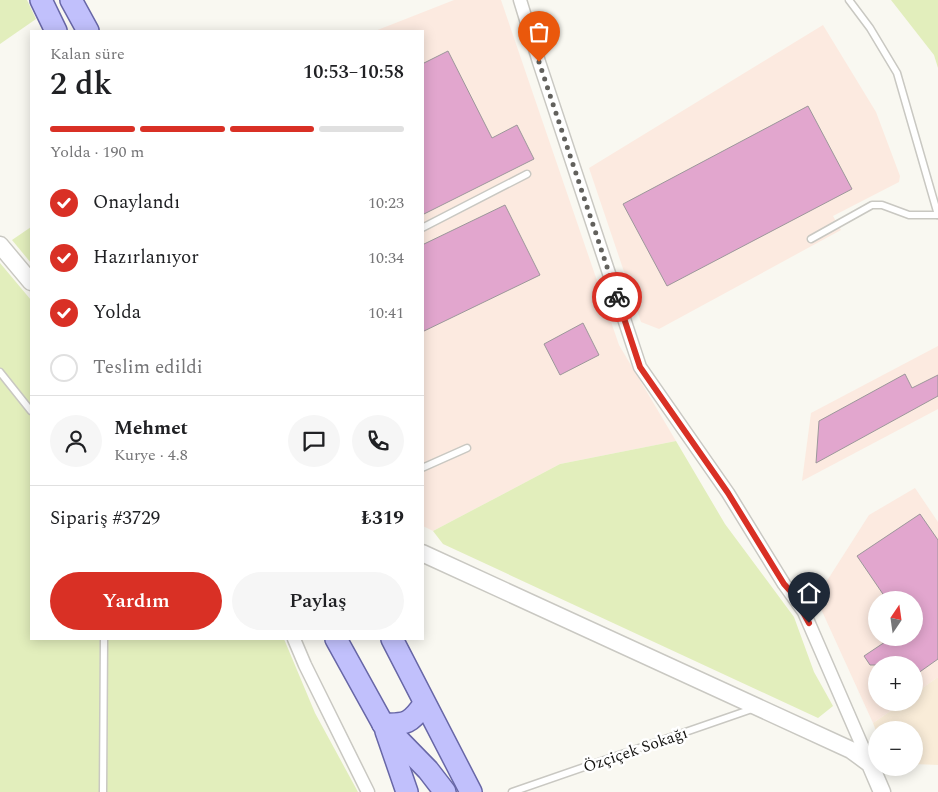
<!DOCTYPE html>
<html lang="tr">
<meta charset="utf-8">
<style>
:root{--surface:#fff;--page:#f6f6f6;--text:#202124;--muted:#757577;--line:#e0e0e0;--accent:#d93025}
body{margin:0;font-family:Spectral,serif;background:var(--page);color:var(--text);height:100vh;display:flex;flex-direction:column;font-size:19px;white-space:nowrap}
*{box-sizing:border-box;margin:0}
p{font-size:16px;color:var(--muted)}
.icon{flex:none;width:28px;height:28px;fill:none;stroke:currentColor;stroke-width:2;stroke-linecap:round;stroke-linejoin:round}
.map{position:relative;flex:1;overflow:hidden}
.panel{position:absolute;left:30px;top:30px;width:394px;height:610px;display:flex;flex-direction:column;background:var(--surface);border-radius:0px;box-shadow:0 2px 12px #0003}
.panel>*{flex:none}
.needle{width:32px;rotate:13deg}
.buttons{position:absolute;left:868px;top:591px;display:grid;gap:10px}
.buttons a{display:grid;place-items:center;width:55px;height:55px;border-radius:50%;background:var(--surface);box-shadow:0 2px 12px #0003;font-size:25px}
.pin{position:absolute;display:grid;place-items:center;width:42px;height:42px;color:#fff;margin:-51px -21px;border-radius:50% 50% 50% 0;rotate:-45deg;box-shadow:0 0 5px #0007}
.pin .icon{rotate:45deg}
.courier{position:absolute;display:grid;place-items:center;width:50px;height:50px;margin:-25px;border:4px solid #d93025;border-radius:50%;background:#fff;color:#222;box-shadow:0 1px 6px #0007}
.summary em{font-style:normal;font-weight:600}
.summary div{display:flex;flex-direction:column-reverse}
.summary{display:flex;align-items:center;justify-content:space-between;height:85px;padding:0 20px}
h1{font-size:32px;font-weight:600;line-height:38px}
.bar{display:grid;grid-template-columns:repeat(4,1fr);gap:8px 5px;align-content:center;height:60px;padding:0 20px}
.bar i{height:6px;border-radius:4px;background:var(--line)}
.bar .current{background:var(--accent)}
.bar p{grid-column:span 4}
.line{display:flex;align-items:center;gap:12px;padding:0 20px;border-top:1px solid var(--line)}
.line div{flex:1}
.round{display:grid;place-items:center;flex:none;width:52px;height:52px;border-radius:26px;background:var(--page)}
ol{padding:0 20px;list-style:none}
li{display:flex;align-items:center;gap:15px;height:55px}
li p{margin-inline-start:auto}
li .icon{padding:5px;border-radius:50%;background:var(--accent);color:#fff;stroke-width:4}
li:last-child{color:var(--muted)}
li i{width:28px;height:28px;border:2px solid var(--line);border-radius:50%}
.cta{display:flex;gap:10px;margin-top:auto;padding:10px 20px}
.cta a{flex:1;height:58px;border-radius:30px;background:var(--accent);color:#fff;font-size:20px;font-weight:600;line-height:58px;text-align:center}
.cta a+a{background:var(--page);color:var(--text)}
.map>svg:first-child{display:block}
.commercial{fill:#f9ecd8}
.industrial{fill:#fceae0;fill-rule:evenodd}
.green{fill:#e2eebc}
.building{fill:#e2a6ce;stroke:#9c979a}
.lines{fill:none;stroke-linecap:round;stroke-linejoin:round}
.service-casing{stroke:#c9c8c2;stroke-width:9}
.minor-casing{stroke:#c9c8c2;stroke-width:15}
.tertiary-casing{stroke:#c9c8c2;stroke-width:19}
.primary-casing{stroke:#6867a7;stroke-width:24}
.service{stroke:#fff;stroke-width:6}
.minor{stroke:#fff;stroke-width:12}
.tertiary{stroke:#fff;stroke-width:16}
.primary{stroke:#c1c0fc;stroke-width:21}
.done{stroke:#62615d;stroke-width:5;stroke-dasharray:0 9}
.route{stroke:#d93025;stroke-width:6}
.labels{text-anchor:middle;stroke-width:5;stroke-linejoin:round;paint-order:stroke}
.street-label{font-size:16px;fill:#11100e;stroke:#fff}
</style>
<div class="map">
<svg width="938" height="792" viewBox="0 0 938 792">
<rect width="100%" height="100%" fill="#f9f8f1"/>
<path class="commercial" d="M938 677V765L914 764V730H876V731L873 723 902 703 914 702V694Z"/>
<g class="industrial">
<path d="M454 0H501L619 345 676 441 560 464 433 531 423 526 422 31H375Z"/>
<path d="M823 25 876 112 900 176 899 182 833 216 841 230 659 329 641 322 589 168Z"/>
<path d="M938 346V409L802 481 811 413Z"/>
<path d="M915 488 938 522V677L914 694V665H876V702L902 703 873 723 816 598 869 515ZM876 600H914V638H876Z"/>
</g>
<g class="green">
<path d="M0 0H27L36 19 0 44Z"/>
<path d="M891 0H938V68L934 55Z"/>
<path d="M31 227V263L12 240Z"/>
<path d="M0 263 31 300V639H284L315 713 358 792H0Z"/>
<path d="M676 441 725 524 794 617 814 672 833 706 818 718 443 544 433 531 560 464Z"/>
</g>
<g class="building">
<path d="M448 51 492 138 517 125 534 159 422 215V64Z"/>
<path d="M808 106 852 189 667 286 623 204Z"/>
<path d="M505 205 540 275 422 332V245Z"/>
<path d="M583 323 599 355 560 375 544 344Z"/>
<path d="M905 374 912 388 938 375V396L816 463 819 421Z"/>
<path d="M920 514 938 540V659L914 676V665H870L864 656 891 638H914V600H887L857 556Z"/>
</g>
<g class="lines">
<defs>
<g id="service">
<path d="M849 0 870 28 897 73 938 215"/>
<path d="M422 228 527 174"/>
<path d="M811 239 872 205H882L909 215H938"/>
<path d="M0 372 31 411"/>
<path d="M422 468 467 448"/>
<path d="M103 792 104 639"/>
<path d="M512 792 752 709"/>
</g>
<g id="minor">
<path d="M520 0 539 62 640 367 728 493 784 584 804 612 870 764"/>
<path d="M294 639 305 665 368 792"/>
</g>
<g id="tertiary">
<path d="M0 245 31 282"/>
<path d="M422 553 851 750 870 764 882 792"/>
</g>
<g id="primary">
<path d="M41 0 56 31"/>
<path d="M71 0 88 31"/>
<path d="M336 639 383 724 428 770 445 792"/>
<path d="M392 639 471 792"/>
<path d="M383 724C406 725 411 723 424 704"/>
<path d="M386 731 407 792"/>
</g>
</defs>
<use href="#service" class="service-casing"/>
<use href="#minor" class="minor-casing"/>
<use href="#tertiary" class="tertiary-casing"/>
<use href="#primary" class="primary-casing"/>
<use href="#service" class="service"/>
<use href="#minor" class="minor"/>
<use href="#tertiary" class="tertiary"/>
<use href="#primary" class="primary"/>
</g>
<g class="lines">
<path class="done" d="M539 62 617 297"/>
<path class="route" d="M617 297 640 367 728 493 784 584 793 594 809 623"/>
</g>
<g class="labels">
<g class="street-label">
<text transform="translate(635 749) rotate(-19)" y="6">Özçiçek Sokağı</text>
</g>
</g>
</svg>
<div class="buttons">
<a><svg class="needle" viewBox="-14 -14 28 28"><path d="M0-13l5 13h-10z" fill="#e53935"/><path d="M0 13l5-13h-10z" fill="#757577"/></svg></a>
<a>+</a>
<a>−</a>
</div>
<div class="pin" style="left:539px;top:62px;background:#ea580c"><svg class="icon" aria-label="bag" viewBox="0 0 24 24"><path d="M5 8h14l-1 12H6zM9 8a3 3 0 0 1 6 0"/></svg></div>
<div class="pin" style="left:809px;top:623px;background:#1f2937"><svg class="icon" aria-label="home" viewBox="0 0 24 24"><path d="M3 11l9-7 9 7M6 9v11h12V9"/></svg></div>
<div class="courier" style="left:617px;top:297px"><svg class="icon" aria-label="bike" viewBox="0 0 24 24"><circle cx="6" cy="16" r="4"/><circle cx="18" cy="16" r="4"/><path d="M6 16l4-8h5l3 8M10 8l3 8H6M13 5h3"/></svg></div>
<section class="panel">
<div class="summary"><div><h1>2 dk</h1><p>Kalan süre</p></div><em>10:53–10:58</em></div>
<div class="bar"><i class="current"></i><i class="current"></i><i class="current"></i><i></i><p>Yolda · 190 m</p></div>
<ol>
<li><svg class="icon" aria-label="check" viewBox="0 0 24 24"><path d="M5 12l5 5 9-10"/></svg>Onaylandı<p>10:23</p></li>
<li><svg class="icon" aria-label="check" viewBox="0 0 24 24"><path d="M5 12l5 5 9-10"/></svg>Hazırlanıyor<p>10:34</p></li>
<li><svg class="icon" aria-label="check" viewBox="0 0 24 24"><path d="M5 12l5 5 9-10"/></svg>Yolda<p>10:41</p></li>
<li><i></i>Teslim edildi</li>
</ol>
<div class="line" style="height:90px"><a class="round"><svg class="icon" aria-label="person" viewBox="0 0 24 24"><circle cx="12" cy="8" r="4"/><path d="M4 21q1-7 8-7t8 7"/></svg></a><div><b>Mehmet</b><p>Kurye · 4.8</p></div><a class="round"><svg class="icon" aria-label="chat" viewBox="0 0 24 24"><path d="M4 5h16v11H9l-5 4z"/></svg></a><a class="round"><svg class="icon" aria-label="phone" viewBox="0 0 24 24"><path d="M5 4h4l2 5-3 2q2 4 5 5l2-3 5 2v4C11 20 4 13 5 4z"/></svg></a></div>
<div class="line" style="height:65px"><div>Sipariş #3729</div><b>₺319</b></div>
<div class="cta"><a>Yardım</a><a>Paylaş</a></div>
</section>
</div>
